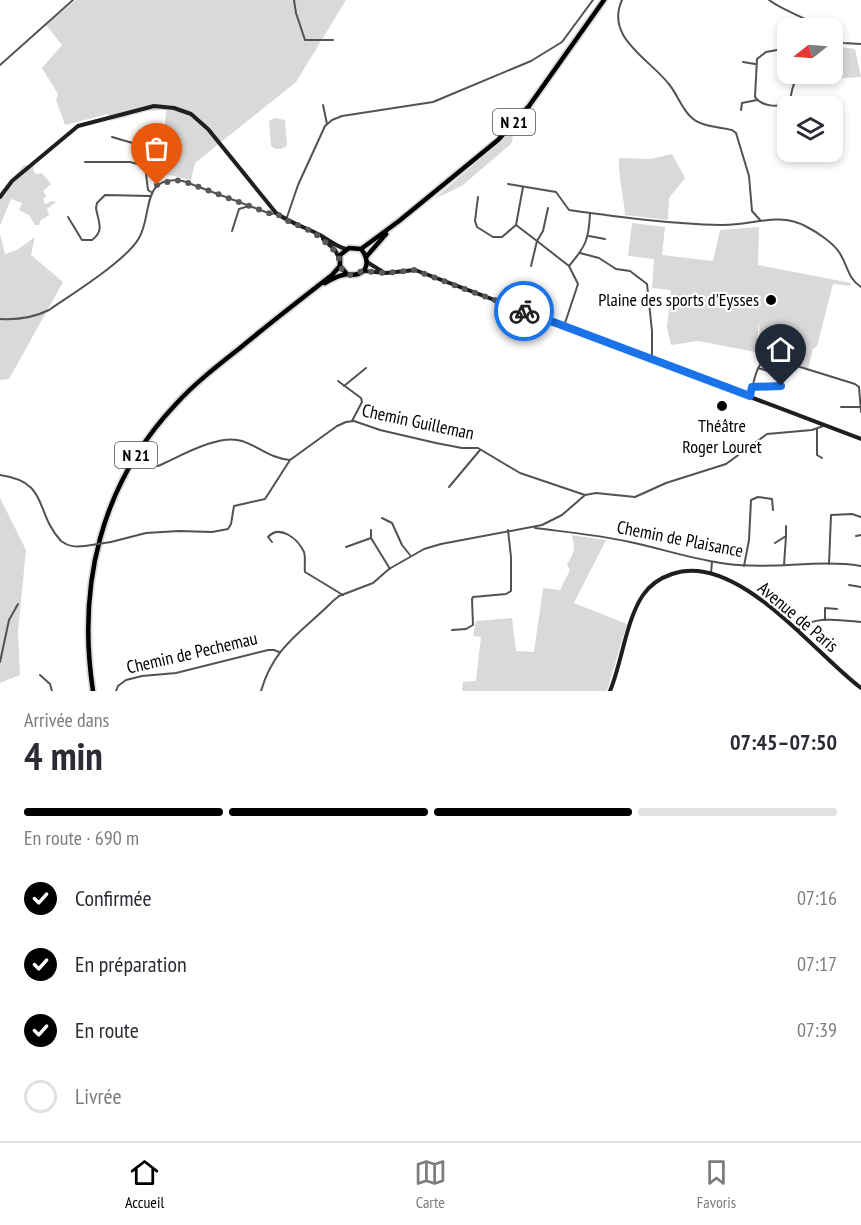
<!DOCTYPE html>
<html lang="fr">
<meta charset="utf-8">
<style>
:root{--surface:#fff;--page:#f2f2f3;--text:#2b2b33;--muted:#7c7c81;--line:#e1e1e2;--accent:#000}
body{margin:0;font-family:"PT Sans Narrow",sans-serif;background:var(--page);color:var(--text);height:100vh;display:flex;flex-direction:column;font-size:22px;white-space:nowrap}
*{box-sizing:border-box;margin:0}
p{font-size:20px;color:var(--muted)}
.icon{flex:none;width:33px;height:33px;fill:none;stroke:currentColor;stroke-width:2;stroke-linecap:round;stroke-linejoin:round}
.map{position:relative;height:691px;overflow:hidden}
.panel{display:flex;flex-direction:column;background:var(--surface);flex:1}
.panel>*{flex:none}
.needle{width:39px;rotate:253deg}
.buttons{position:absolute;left:777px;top:18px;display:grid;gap:12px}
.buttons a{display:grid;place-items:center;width:66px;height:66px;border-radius:12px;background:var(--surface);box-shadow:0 3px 9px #0003;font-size:30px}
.pin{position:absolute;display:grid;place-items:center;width:51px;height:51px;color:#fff;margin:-62px -26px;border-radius:50% 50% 50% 0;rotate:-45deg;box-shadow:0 0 6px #0007}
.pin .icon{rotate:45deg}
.courier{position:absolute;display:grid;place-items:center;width:60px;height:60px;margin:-30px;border:4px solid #1a73e8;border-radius:50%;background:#fff;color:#222;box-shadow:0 2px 8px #0007}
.summary em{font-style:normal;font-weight:600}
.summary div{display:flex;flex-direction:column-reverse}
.summary{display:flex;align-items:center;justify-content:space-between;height:102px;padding:0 24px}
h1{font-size:39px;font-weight:600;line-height:45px}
.bar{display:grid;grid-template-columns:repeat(4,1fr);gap:9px 6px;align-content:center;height:72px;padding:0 24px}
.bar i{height:8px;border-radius:4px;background:var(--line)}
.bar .current{background:var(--accent)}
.bar p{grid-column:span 4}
ol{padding:0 24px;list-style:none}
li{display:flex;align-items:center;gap:18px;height:66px}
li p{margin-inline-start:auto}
li .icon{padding:6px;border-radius:50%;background:var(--accent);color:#fff;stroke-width:4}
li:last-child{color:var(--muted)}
li i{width:33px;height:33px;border:3px solid var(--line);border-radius:50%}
.tabs{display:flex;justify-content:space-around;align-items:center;height:84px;border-top:2px solid var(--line);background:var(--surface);font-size:16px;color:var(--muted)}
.tabs a{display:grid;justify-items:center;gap:3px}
.tabs .current{color:var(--accent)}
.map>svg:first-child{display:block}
.green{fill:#d9d9d9}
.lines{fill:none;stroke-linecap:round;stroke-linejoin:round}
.primary-casing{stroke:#dbdbdb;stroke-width:8}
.street{stroke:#525252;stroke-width:2}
.secondary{stroke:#1f1f1f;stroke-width:4}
.primary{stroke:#000;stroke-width:4.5}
.street-bridge{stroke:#525252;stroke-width:2}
.done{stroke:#595959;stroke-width:6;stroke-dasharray:0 10.8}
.route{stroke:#1a73e8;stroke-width:8}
.poi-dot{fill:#000;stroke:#fff;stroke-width:2}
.labels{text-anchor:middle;stroke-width:4.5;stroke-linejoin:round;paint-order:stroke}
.shield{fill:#fff;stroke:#4c4c4c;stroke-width:1.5}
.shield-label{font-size:16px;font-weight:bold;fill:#000}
.poi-label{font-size:18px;fill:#000;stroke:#fff;text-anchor:end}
.street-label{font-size:18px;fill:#000;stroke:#fff}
</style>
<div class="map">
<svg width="861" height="691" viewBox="0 0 861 691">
<rect width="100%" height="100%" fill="#fff"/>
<g class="green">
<path d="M76 0H346L296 82 195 163 191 180 169 175 147 177 145 141 164 139 166 110 148 111 111 121 108 114 65 125 56 100 58 94 42 68 62 45 46 25Z"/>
<path d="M833 43 840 47 855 49 861 77 829 79 830 74H832Z"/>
<path d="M274 118 285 120 287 145C284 150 274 150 271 146L269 121Z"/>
<path d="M513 131 512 143 463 185 433 200Z"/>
<path d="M672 154 685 178 669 198 668 220 625 215C624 196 618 177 619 158L650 159Z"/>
<path d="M24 165 33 166 34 172 37 174 42 173 51 184 43 191 46 196 43 199 45 204 53 201 56 202 47 209 49 215 41 220 39 225H35L29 215 19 210 22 203 11 199 0 226V192Z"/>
<path d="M632 223 665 227 662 255 713 261 720 230 759 227 758 265 851 283 850 286 833 284 817 346 813 349 808 369 760 350 759 321 756 352 698 341 671 345 667 327 671 290 652 288 654 259 628 256Z"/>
<path d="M0 234 5 254 17 250 35 237 31 255 63 282 9 379 0 380Z"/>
<path d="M0 498 26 550 18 632 20 675 0 683Z"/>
<path d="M571 535 606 540 574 603 627 624 607 691H462L463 682 476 681 481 637 473 636 476 621 512 618 516 651 534 652 543 588 560 590 570 570 567 565C573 554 577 548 571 535Z"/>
</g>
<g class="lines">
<defs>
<g id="primary">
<path d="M361 249 399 221 498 140 529 106 604 0"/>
<path d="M366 257 386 234"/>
<path d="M325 283C330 280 337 276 343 275 348 273 352 276 358 274 370 270 368 257 361 249L349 248 340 255V266L346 273"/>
<path d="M93 691C77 585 101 484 175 405 194 384 217 366 240 348 270 323 301 299 332 275L340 266"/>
</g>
</defs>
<use href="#primary" class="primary-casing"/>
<g class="street">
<path d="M294 0 296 13 305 40H333"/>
<path d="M622 0C605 37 648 58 668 83 677 93 682 110 692 118 702 127 720 127 732 130L736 133 749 176 752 211 760 220"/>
<path d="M769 0C785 12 804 16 821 28"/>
<path d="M832 37 843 43 861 44"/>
<path d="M788 48 766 52 757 59 755 97C762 107 777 107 789 104 794 87 789 83 807 74"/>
<path d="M743 62 755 64"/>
<path d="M0 65 73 0"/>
<path d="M784 76 790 74 798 77"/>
<path d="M323 105 327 124"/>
<path d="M741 110 742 103 757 100"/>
<path d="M112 137 136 144 144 158 148 190 151 192"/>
<path d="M85 162H130L145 166"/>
<path d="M508 184 556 192 569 210C619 217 670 224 721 225 751 226 778 211 807 227 817 232 833 243 839 252 848 265 847 278 861 287"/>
<path d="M478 197 475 221 477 227 493 237H502L516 225 523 187"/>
<path d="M548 208 543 231 537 241 569 266 578 284 564 326"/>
<path d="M68 217 82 240H92C105 231 98 221 96 208L97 203 105 195 150 196"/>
<path d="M286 220 298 185 325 126 332 120 342 116 433 102 531 61 562 42 593 0"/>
<path d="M516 225 537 241 531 266"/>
<path d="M232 231 239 209 249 206"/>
<path d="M589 236 605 239"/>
<path d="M580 253 599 258 616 269 630 271 647 284 652 331V359"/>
<path d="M569 266C586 246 589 239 590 213"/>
<path d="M0 319C18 320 33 318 49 310 72 294 127 260 139 238 153 215 140 174 183 181L271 214 276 213"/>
<path d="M338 381 361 398 362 402 352 421"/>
<path d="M344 386 366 368"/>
<path d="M754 387 781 386V375L758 368"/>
<path d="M750 397C754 383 755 365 768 357L855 384 859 387 861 412"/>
<path d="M841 407H860"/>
<path d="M817 429V455L822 458"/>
<path d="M158 466C179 457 219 433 242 441 260 447 269 458 290 460"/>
<path d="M0 475C50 482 34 512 61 541 69 547 75 547 85 546"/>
<path d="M449 487 480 450"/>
<path d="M382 518 392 523 402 545 410 555"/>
<path d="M535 528C566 532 599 535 630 542 663 549 695 560 728 564 772 570 817 559 861 566"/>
<path d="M371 530V538L390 569"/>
<path d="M786 536V526"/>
<path d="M856 536 861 535"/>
<path d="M111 542 146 533 179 531 212 532 228 529 231 524 234 506 265 499 290 460 337 426 346 422 354 421 380 430 436 443 462 448H478L520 473 585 495"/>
<path d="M272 542 268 537C280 524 298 539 304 552 306 558 304 566 305 572L343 595"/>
<path d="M775 543 786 536 784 565"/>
<path d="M346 547 371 538"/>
<path d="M829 564 831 515 852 514 861 517"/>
<path d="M744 566 749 540 751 500 758 497 772 499 773 510"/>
<path d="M711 573 712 562"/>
<path d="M849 585 861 587"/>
<path d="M825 620V608L837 609"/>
<path d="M452 630 466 629 473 625 472 599 473 597 506 594 511 591V557L508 530"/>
<path d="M798 630C814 615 840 620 861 622"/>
<path d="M0 662 9 620 18 604"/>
<path d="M40 675 50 684 52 691"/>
<path d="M116 691 118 686 126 680 142 676 176 673 268 650H274L279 652"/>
<path d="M261 691C274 646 302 632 333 601L339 596 373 583 389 569 424 549 441 544 542 525 562 515 585 495 596 493 635 497 666 483 726 464 767 434 812 430 826 425"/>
</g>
<g class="secondary">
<path d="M0 197 12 181 78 126 154 106 174 108 191 114 208 129 276 213C290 223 305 227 320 235 329 240 335 246 346 249"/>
<path d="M323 239 335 250 339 258"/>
<path d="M367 262 383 272"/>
<path d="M363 271 386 273 415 270 423 273 861 439"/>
<path d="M610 691C622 662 626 620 643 595 650 585 660 578 672 574 737 551 815 654 861 688"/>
</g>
<use href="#primary" class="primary"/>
<path class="street-bridge" d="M85 546 111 542"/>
</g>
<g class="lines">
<path class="done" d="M157 185 174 180 183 181 271 214 276 213 286 220 313 232 330 246 338 255 342 270 350 275 363 271 386 273 414 270 524 311"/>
<path class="route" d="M524 311 750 396 752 387 781 386"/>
</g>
<g class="poi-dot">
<circle cx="771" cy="300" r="6"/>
<circle cx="722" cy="406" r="6"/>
</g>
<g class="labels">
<g class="shield">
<rect x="493" y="109" width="42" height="26" rx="4.5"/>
<rect x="115" y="442" width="42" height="26" rx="4.5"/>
</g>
<g class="shield-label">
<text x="514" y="128">N 21</text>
<text x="136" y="461">N 21</text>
</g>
<g class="poi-label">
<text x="759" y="306">Plaine des sports d'Eysses</text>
<text x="722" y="432" text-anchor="middle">Théâtre<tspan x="722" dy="21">Roger Louret</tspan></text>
</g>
<g class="street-label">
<text transform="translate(418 422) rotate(12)" y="6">Chemin Guilleman</text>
<text transform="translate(680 539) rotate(11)" y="6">Chemin de Plaisance</text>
<text transform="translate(798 617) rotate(40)" y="6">Avenue de Paris</text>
<text transform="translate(192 653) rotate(-13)" y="6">Chemin de Pechemau</text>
</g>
</g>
</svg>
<div class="buttons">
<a><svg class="needle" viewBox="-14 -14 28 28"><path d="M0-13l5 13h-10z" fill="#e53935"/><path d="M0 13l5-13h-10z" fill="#7c7c81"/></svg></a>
<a><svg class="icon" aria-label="layers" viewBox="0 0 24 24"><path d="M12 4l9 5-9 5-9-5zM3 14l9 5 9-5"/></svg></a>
</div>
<div class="pin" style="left:157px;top:185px;background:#ea580c"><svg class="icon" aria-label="bag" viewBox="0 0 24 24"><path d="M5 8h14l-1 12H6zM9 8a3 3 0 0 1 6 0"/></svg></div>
<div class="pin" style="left:781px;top:386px;background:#1f2937"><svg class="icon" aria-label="home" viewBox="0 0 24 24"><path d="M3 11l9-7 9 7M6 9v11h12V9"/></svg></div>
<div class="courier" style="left:524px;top:311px"><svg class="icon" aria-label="bike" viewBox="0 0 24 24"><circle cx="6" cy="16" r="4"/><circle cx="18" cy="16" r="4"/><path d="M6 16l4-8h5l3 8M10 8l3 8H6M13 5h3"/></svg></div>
</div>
<section class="panel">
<div class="summary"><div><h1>4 min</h1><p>Arrivée dans</p></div><em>07:45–07:50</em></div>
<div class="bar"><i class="current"></i><i class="current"></i><i class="current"></i><i></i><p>En route · 690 m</p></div>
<ol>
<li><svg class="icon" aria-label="check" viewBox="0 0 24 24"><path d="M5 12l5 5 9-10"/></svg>Confirmée<p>07:16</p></li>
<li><svg class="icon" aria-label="check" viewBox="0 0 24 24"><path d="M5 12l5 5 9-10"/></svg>En préparation<p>07:17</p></li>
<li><svg class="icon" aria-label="check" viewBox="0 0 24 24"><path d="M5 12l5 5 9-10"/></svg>En route<p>07:39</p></li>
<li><i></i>Livrée</li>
</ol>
</section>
<nav class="tabs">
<a class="current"><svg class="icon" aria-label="home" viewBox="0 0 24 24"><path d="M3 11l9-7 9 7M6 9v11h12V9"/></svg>Accueil</a>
<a><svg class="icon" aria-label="map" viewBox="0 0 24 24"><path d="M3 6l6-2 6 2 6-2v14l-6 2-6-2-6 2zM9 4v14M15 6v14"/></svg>Carte</a>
<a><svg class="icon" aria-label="saved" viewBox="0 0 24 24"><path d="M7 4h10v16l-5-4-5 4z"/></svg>Favoris</a>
</nav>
